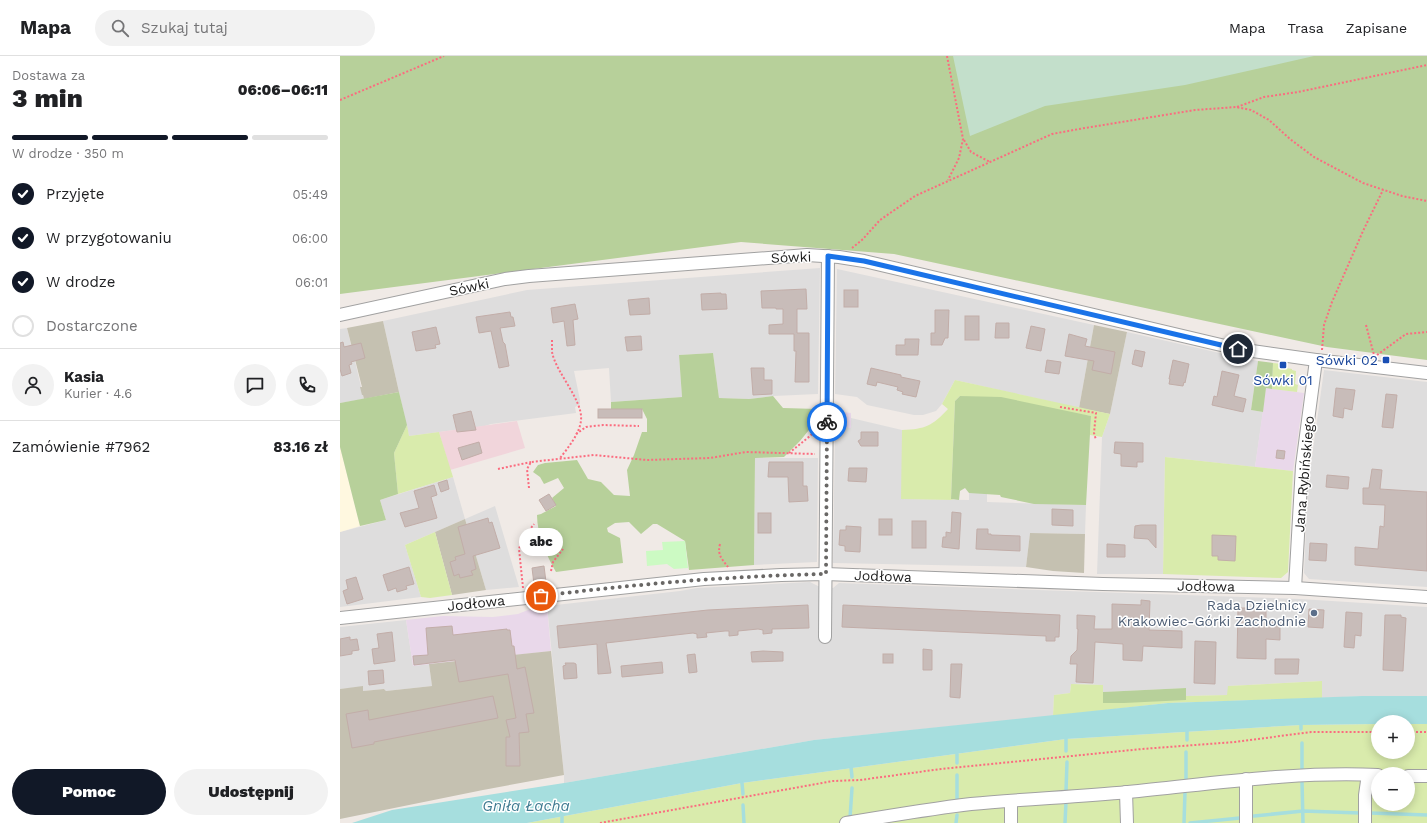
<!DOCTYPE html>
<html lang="pl">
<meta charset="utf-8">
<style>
:root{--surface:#fff;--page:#f2f2f2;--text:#202124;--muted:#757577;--line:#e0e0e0;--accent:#111827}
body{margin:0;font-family:"Work Sans",sans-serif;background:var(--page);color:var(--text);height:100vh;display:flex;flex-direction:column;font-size:15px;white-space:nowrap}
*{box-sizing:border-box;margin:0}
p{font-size:13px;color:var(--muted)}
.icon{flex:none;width:22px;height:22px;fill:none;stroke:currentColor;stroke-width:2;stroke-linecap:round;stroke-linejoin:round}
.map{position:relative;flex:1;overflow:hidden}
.side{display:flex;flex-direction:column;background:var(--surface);width:340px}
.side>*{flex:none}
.buttons{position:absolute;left:1031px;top:659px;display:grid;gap:8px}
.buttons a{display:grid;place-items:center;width:44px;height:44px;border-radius:50%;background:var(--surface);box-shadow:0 2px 10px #0003;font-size:20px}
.pin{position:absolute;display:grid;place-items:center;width:34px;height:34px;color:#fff;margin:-17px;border:2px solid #fff;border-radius:50%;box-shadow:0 1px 4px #0007}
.courier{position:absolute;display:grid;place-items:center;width:40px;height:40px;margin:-20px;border:3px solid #1a73e8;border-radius:50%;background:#fff;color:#222;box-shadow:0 1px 5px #0007}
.bubble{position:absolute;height:28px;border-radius:14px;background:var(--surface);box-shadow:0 2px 10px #0003;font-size:13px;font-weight:800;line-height:28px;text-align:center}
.headline em{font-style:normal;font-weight:800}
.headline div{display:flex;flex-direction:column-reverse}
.headline{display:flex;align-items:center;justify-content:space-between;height:68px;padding:0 12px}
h1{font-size:26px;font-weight:800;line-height:30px}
.bar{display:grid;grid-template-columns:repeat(4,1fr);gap:6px 4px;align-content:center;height:48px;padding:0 12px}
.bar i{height:5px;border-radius:3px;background:var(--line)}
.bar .current{background:var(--accent)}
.bar p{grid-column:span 4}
.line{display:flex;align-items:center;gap:10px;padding:0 12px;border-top:1px solid var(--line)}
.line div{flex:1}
.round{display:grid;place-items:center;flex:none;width:42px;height:42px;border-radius:21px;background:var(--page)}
ol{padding:0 12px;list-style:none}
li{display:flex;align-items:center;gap:12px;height:44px}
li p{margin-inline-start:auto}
li .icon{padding:4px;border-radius:50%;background:var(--accent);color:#fff;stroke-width:4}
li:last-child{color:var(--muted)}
li i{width:22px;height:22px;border:2px solid var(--line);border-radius:50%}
.action{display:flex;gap:8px;margin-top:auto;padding:8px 12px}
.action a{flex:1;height:46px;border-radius:24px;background:var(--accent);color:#fff;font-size:16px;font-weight:800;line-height:46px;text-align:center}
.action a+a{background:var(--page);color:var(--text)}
header{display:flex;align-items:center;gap:24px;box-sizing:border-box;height:56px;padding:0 20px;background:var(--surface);border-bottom:1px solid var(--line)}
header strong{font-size:19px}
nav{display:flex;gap:22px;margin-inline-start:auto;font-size:14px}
.search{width:280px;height:36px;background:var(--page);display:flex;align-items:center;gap:10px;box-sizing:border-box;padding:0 14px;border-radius:22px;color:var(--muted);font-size:15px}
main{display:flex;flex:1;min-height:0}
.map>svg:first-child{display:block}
.residential{fill:#dedddd}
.commercial{fill:#f1d5db}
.industrial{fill:#e9d8ea}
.education{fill:#fff8e0}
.construction{fill:#c5c1b1}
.grass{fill:#d9ebac;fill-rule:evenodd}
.forest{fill:#b7d09a}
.wetland{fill:#c3dfcb}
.park{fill:#ccfac3}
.water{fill:#a6dede}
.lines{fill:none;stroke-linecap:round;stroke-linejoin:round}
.stream{stroke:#a6dede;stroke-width:3.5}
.building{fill:#c8bcb9;stroke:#c2ada8}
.minor-casing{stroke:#a1a1a1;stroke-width:14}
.path{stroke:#fb6c7f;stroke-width:2;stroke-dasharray:2 2;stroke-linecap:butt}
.minor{stroke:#fff;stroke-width:12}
.done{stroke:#696765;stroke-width:4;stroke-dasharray:0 7.2}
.route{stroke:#1a73e8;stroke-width:5}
.transit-dot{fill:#1a4fb4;stroke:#fff;stroke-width:1.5}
.service-dot{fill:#5c6f8a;stroke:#fff;stroke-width:1.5}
.labels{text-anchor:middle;stroke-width:3;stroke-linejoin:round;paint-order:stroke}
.street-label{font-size:14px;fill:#202020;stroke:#fff}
.transit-label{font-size:14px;fill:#164399;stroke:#fff;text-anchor:end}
.service-label{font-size:14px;fill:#4e5e75;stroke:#fff;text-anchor:end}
.water-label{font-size:15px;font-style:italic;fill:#3f7b91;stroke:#fff}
</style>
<header>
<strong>Mapa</strong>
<div class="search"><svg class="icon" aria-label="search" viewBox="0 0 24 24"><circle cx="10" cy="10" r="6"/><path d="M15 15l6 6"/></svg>Szukaj tutaj</div>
<nav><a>Mapa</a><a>Trasa</a><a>Zapisane</a></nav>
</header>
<main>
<section class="side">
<div class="headline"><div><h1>3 min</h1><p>Dostawa za</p></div><em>06:06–06:11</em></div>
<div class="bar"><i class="current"></i><i class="current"></i><i class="current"></i><i></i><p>W drodze · 350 m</p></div>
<ol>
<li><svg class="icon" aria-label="check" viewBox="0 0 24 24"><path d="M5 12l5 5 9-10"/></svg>Przyjęte<p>05:49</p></li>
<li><svg class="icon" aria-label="check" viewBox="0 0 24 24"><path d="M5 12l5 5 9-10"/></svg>W przygotowaniu<p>06:00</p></li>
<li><svg class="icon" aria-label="check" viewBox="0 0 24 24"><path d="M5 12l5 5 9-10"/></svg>W drodze<p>06:01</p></li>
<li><i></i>Dostarczone</li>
</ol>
<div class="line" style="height:72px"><a class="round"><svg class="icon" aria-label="person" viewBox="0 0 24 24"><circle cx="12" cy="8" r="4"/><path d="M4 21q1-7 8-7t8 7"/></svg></a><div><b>Kasia</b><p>Kurier · 4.6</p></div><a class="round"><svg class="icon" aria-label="chat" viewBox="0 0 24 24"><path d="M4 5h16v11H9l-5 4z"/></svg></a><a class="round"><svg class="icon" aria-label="phone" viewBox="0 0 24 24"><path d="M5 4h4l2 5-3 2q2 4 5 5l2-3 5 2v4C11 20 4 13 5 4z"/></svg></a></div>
<div class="line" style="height:52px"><div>Zamówienie #7962</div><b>83.16 zł</b></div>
<div class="action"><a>Pomoc</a><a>Udostępnij</a></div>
</section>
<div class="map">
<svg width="1087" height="767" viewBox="0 0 1087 767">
<rect width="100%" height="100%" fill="#f0eae6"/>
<g class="residential">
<path d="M480 212 478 338 433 340 409 343 379 342 373 297 339 299 342 341 271 346 269 312 234 315 240 344V348L235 351 236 357 151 368 145 370 69 380 43 265 187 234Z"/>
<path d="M497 213 754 269 739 352 615 324 602 348 596 355 583 359H574L527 349 517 341 495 338Z"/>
<path d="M7 272 24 343 0 347V273Z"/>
<path d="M787 276 893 300 918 305 911 354 923 356 915 411 825 401 823 518H757L762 381 770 358Z"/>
<path d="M984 314 1087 326V531L969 523 964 517 968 430Z"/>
<path d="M511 362 562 374V443L629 444V437H647V446L746 449 745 478 690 477 686 511 493 507 495 371H511Z"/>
<path d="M415 402H478L477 506 414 509Z"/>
<path d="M113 421 125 463 155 450 179 531 146 534 125 463 65 489 81 541 0 551V476L46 464 40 444Z"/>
<path d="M470 526 478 530 493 532 499 527 960 543 1087 551V640H1022L982 642V625L888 630V639L846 640V632L763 636V629L731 628 730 637 714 639 713 660 474 684 224 727V719L207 550 340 535 357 532Z"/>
<path d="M66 564 73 610 89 608 92 630 46 635 44 633 23 635V631L0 633V571Z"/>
</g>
<path class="commercial" d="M177 365 185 392 110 414 99 376Z"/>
<g class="industrial">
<path d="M926 332 964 337 953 415 915 411Z"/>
<path d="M495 355 511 357V372L495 371Z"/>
<path d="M198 550H207L211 595 73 610 66 564 103 560 153 561 178 558Z"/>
</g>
<path class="education" d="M0 391 20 470 0 476Z"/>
<g class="construction">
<path d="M43 265 59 336 24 343 23 339H22L20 331H22L7 272Z"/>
<path d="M754 269 787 276 770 358 739 352Z"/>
<path d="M125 463 146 534 112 539 95 476Z"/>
<path d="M690 477 745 478 744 517 713 515 686 511Z"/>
<path d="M211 595 224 719 143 734 0 763V633L23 630V635L44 633 46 635 92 630 89 608Z"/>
</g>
<g class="grass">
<path d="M933 307 942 308V311L952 313V314L956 315 955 328 958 329 957 336 932 333Z"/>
<path d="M615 324 770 358 762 381 750 379 751 360 620 340 615 345 611 443 614 444 561 443 562 374C586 373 592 370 608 353L602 348Z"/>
<path d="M67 369 69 380 99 376 113 421 58 438 54 397Z"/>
<path d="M825 401 953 415 948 516 941 522 823 518Z"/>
<path d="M95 476 112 539 90 542 81 541 65 489Z"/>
<path d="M982 625V642L828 647 713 660 714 639 730 637 731 628 763 629V636L846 644V640L887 639 888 630Z"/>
<path d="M1038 668V696H1068V668H1087V767H187L402 727 726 683 961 669ZM1038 718H1068V748H1038Z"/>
</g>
<g class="forest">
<path d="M0 0H1087V304L987 291 554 198 401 186 0 238Z"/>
<path d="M373 297 379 342 409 343 433 340 443 352 478 353 477 364 460 385 444 401 415 402 414 509 349 514 345 485 317 468H313L301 478 289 466 275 467 267 472 268 476 280 482 283 507 216 516C206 499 197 478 197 459L201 458 216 450 212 442 224 432 218 422 204 428 200 421 193 416 198 409 205 407 237 404 248 423 261 426 274 439 290 440 287 414 294 399 302 376H307V363L302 353H271V346L342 341 339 299Z"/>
<path d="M918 305 933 307 932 333 926 332 923 356 911 354Z"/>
<path d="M59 336 67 369 54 397 58 438 40 444 46 464 20 470 0 391V347Z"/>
<path d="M620 340 661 341 751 360 746 449 694 448 661 441 660 439 629 437 625 432 620 435 619 444 611 443 615 345Z"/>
<path d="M846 632V644L784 647H763V636Z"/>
</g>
<path class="wetland" d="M613 0H974L845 29 705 50 630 80Z"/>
<path class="park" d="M345 485 348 512 334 513 327 508 307 510 306 495 323 494 322 486Z"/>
<path class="water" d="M1022 640H1087V668H1068V666H1038V668L961 669 726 683 402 727 187 767H12L52 754 224 727 474 684 828 647Z"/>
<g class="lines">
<g class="stream">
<path d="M961 669V673"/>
<path d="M847 675V684"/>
<path d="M726 683V695"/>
<path d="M962 687V713"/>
<path d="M617 698V707"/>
<path d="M511 711 512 721"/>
<path d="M617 719V746"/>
<path d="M846 724V696"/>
<path d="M962 725 963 767"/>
<path d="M402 727 403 738"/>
<path d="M726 735 727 706"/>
<path d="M403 749 404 767"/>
<path d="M1030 757 1087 759"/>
<path d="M222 760V767"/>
<path d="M914 760 963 755 1020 757"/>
<path d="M510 762 512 732"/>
<path d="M616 767 617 759"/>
<path d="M725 767 726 746"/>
<path d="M844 767 845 736"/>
<path d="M850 767 900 762"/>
</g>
</g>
<g class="building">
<path d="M466 233 467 253H457V277H469V326H455L456 295H454V278H429V269L443 268V253H436V252H422L421 235Z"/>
<rect x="504" y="234" width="14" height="17"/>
<path d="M381 237V238H386L387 253 362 254 361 238Z"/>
<path d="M309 242 310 258 290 259 288 244Z"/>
<path d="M235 248 238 263 233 264 235 289 227 290 224 265 213 267 211 252Z"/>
<path d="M595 254H609L608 282H605L602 289H591V277H595Z"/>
<path d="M170 256 171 261H173L175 270 160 272 163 286 165 288 169 310 159 312 151 275 139 277 136 261Z"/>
<rect x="625" y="260" width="14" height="24"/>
<path d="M656 267H669V282H655Z"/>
<path d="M691 270 705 273 701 295 686 292Z"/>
<path d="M96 271 100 288 95 289 96 292 76 295 72 276Z"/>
<path d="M729 278 747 283 745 290 775 296 771 318 752 314 754 305 725 300Z"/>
<path d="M301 280 302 294 287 295 285 281Z"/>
<path d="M565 283H579L578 299H556V289H565Z"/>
<path d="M3 286 4 291 21 287 25 302 11 306 12 308 9 309 11 317 2 320 0 313V287Z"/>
<path d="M795 294 805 296 802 311 792 308Z"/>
<path d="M707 304 721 306 719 318 705 316Z"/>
<path d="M833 304 849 308 845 327 844 326 843 330 829 328 830 323H829Z"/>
<path d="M411 312H424V324H432V338L413 339Z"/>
<path d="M531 312 561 319V321L580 325 576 341 562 338 563 336 557 334 558 331 537 326 536 330 527 328Z"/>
<path d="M882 315 899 319 894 340 906 343 903 356 872 349 874 340 877 341Z"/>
<path d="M996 332 1015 334 1012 354 1004 352 1003 362 993 360Z"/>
<path d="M1046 338 1057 339 1053 372 1042 371Z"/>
<rect x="258" y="353" width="44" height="9"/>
<path d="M131 355 136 374 117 376 113 359Z"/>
<path d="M521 376H538V390H521L518 385 521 383Z"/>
<path d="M139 386 142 397 122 404 118 392Z"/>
<path d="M775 386 803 387V406H797V411L781 410V398L774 397Z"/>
<path d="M937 394 945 395 944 403 936 402Z"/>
<path d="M429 406H463V430H467L468 445 449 446 448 421H428Z"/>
<path d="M509 412H527L526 426 508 425Z"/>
<path d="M1032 413 1042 414 1040 433 1087 436V515L1015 509V491L1038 493 1040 470 1044 471 1045 449 1023 448V432H1029Z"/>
<path d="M987 419 1009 421 1008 433 986 431Z"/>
<path d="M107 424 109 433 101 436 98 427Z"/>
<path d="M94 429 97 439 91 441 97 462 65 471 60 457 79 452 74 435Z"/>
<path d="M209 438 216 449 206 455 199 444Z"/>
<path d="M712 453 733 454V470L712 469Z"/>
<path d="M612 456 621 457 619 493 602 491 603 481H606V476L611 477Z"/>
<rect x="418" y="457" width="13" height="20"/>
<path d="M148 462 149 467 152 466 160 492 133 500 136 513 131 515 133 519 120 522 119 518 114 520 110 506 116 504 115 501 125 498 118 471Z"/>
<rect x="539" y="463" width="13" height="16"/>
<rect x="572" y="465" width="14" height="27"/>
<path d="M801 469H816V492L808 483 794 482 795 470Z"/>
<path d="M506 470 521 471 520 496 505 495V490L499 489 500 474H506Z"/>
<path d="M637 473H648V478H651V479L680 480V495L636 493Z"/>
<path d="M872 479 896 480 895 505 878 504V500H872Z"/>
<path d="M970 487 987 488 986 505 969 504Z"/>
<path d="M767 488 785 489V501H767Z"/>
<path d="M204 510 206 526 194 528 192 512Z"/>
<path d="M69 511 74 528 66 530 67 533 57 536 56 532 48 535 43 519Z"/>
<path d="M16 521 23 543 7 548 3 535 8 533 6 524Z"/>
<path d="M801 544 810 545 809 574 842 575V592L803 590 802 605 783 604V588L755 586 753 627 736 626 737 608H730L731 600 737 594 738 573H737V559L755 560 754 573H772V548L801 549Z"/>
<path d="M468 549 469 572 432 573V577L423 578V574L418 573 398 575V579L389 580V575H385L366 577 367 581 357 582V578L353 577 266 587 271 617 258 618 257 588 219 592 217 570 368 554Z"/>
<path d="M503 549 720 559 719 581H715V585H706V580L502 571Z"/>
<path d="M898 552H926V565L940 566V584L926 583V603L897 602Z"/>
<path d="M969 553 984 554 983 572 968 571Z"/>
<path d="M1006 556 1022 557 1021 580 1015 579 1014 592 1004 591Z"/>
<path d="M1045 559H1061V561L1066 562 1063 615 1043 614Z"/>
<path d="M112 570 113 579 167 573V574H170L172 590H174L177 613 185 611 194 657 186 658 189 676 179 677 180 710H166V681H170L166 664 176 662 168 618 119 626 115 604 74 609 73 600 88 599 86 572Z"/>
<path d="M52 576 55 605 34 608 32 593 39 592 37 578Z"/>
<path d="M10 581V584L17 583 19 594 12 595V598L0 600V583Z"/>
<path d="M855 585 876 586 875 628 854 627Z"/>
<path d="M583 593 592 594V614H583Z"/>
<path d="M423 595 443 596V605L412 606 411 596Z"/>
<path d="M355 598 357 616 349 617 347 599Z"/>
<rect x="543" y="598" width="10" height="9"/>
<path d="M935 603H959L958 618H935Z"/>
<path d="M322 606 323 617 282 621 281 610Z"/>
<path d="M225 607H234L236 608 237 622 224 623 223 610 226 609Z"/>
<path d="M611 608H622L620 642 610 641Z"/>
<path d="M43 614 44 627 29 629 28 615Z"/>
<path d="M153 640 158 662 34 686V688L12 692 6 658 28 654 29 664Z"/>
</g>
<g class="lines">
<defs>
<g id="minor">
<path d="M0 259 165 223 189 220 467 199 499 201 524 205 898 293 976 304 1087 317"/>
<path d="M955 532 962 410 976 304"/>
<path d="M0 562 364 523 441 519 485 518 763 528 955 532 1087 541"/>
<path d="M485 581 488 200"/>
<path d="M1068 720H1087"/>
<path d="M906 723V767"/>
<path d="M786 736 787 767"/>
<path d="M506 767C548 760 589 753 631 748 683 743 736 741 788 736 871 728 954 715 1038 719"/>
<path d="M671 767V745"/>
<path d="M1025 767V739L1027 725 1033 719"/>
</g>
</defs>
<use href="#minor" class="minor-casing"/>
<g class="path">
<path d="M607 0 623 83 619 102 608 124"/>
<path d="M0 44 104 0"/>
<path d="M897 51 924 41 958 36 1087 9"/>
<path d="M624 84 631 96 650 106"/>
<path d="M512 192 523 183 540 164 575 140 712 78 739 73 855 54 883 52 896 51 911 54 929 64 950 83 974 101 1023 127 1062 140 1087 145"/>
<path d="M1026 269 1034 299"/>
<path d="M212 284C212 288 212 292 212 296 216 317 243 344 241 364 240 377 228 392 220 402"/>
<path d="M982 294 984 269 992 246 1023 175 1043 134"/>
<path d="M1037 299 1066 278 1087 276"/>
<path d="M720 351 756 357 754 377 756 384"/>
<path d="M236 378 246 371 263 369 299 370"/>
<path d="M449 397 470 380 475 375"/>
<path d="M158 413 191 406"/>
<path d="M189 432 187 413 191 406 254 399 307 404 370 402 406 396 475 398"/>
<path d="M380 488C377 499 382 503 388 511"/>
<path d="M211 515 213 506 223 493"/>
<path d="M183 532 179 493 182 484 194 468"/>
<path d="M1068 676H1087"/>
<path d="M260 767 493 725 520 724 601 713 802 693 895 686 971 676H1038"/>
</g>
<use href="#minor" class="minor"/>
</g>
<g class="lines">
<path class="done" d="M201 540C296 528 390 520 486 518L487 366"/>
<path class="route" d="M487 366 488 200 524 205 898 293"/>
</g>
<g class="transit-dot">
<rect x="1042" y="300" width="8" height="8" rx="2"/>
<rect x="939" y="305" width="8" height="8" rx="2"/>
</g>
<circle class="service-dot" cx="974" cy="557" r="4"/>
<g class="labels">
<g class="street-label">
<text transform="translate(451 201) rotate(-2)" y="5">Sówki</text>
<text transform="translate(129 231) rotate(-12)" y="5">Sówki</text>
<text transform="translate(964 418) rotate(-85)" y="5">Jana Rybińskiego</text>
<text transform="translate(543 520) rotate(2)" y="5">Jodłowa</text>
<text transform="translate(866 530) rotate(1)" y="5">Jodłowa</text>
<text transform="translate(136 547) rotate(-6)" y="5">Jodłowa</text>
</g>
<g class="transit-label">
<text x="1038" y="309">Sówki 02</text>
<text x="943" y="329" text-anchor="middle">Sówki 01</text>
</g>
<g class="service-label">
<text x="966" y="554">Rada Dzielnicy<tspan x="966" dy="16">Krakowiec-Górki Zachodnie</tspan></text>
</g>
<g class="water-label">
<text x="186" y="755">Gniła Łacha</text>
</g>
</g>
</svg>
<div class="buttons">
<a>+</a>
<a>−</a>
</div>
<div class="pin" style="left:201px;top:540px;background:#ea580c"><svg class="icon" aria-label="bag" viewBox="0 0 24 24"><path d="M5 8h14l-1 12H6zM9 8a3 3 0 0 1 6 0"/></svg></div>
<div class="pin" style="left:898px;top:293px;background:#1f2937"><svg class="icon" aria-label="home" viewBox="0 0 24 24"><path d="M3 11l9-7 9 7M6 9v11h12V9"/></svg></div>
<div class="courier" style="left:487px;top:366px"><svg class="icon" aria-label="bike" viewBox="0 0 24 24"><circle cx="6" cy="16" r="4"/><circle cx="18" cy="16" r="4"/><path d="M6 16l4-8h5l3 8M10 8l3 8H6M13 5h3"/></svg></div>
<div class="bubble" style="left:179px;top:472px;width:44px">abc</div>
</div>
</main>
